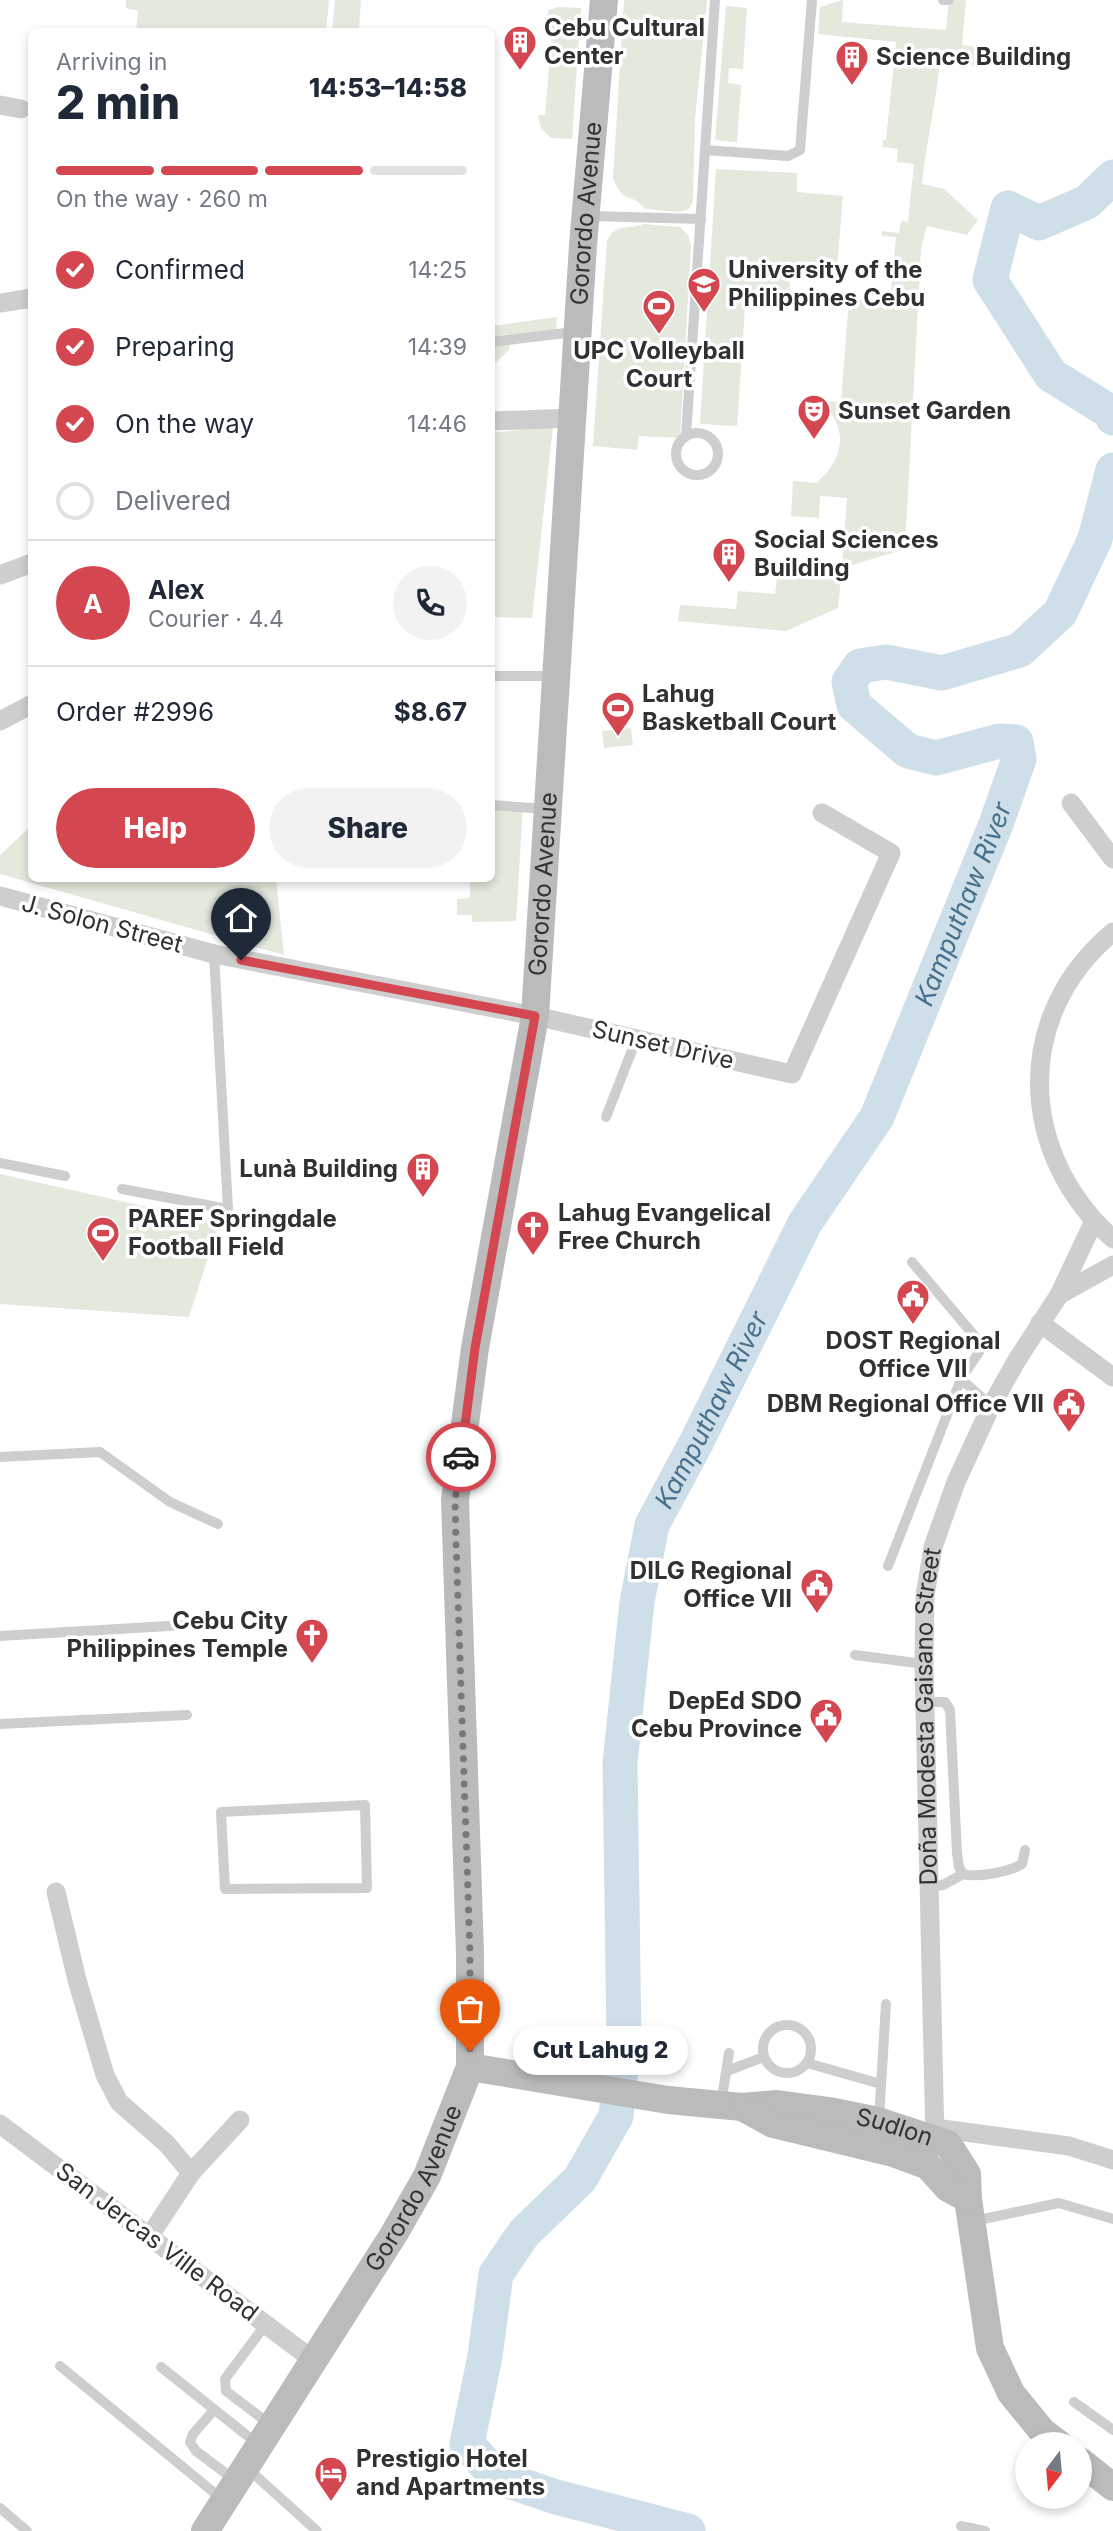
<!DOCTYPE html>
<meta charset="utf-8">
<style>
:root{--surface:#fff;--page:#f2f2f3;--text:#1f2937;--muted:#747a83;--line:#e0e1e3;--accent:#d44751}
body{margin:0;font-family:Inter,sans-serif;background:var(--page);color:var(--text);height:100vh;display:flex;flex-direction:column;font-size:26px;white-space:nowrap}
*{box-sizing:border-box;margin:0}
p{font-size:23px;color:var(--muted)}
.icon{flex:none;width:38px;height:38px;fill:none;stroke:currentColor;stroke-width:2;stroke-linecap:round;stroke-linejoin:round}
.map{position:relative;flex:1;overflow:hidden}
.details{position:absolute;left:28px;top:28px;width:467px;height:854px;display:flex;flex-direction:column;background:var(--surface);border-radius:10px;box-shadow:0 4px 10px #0003}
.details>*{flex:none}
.needle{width:46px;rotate:196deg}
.fabs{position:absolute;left:1015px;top:2432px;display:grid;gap:14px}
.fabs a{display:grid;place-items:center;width:77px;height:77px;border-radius:50%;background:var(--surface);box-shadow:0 4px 10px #0003;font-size:35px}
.pin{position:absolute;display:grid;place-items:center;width:60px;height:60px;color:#fff;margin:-72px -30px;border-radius:50% 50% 50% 0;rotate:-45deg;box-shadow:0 0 7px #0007}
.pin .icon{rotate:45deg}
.courier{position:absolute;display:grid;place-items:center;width:70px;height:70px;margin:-35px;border:5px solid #d44751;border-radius:50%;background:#fff;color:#222;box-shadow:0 2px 9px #0007}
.bubble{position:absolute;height:49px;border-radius:24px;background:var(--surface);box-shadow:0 4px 10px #0003;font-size:23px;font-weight:800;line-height:49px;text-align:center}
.headline em{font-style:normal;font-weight:800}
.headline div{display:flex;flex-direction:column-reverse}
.headline{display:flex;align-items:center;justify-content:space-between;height:119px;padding:0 28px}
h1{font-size:46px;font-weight:800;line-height:52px}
.bar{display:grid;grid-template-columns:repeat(4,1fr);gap:10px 7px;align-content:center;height:84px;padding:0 28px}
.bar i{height:9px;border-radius:5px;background:var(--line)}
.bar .current{background:var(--accent)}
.bar p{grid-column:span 4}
.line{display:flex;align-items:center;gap:18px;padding:0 28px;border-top:2px solid var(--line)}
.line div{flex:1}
.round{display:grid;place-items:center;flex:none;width:74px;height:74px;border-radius:37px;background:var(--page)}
ol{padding:0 28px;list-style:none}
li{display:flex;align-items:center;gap:21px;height:77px}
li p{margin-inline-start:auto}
li .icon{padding:7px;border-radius:50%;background:var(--accent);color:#fff;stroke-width:4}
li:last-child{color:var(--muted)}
li i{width:38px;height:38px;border:4px solid var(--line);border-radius:50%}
.cta{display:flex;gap:14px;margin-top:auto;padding:14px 28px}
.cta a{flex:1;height:80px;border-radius:42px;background:var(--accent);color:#fff;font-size:28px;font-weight:800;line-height:80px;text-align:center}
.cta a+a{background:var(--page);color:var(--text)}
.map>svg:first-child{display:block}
.green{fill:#e3e9dd}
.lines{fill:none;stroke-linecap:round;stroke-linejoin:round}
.river{stroke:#cfdfe9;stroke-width:35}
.lane{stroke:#cecece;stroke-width:10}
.street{stroke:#cecece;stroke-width:19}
.secondary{stroke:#bbb;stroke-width:28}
.done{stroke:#797979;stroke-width:7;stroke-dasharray:0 12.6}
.route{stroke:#d44751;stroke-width:9}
.labels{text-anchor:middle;stroke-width:7;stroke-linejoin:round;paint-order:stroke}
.poi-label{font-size:24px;font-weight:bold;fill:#313131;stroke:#fff;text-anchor:start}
.street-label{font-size:24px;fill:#313131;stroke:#fff}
.water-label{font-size:26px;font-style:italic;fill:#46708b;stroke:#fff}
</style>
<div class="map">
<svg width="1113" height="2531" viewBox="0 0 1113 2531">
<rect width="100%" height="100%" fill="#fff"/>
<g class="green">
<path d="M126 0H329L326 32 136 31 138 11 126 8Z"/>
<path d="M335 0H361L359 31H332Z"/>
<path d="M624 0H707L695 119 693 201 689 209 680 212 645 209C631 191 624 206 613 178Z"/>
<path d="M843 0 842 22 946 30 949 0H966L962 45 976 47 974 66 940 62C936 103 926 143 922 184L944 189 978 220 967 235 927 226 921 249 905 549 842 568 838 608 786 631 678 621 680 605 736 609 738 591 775 594 779 563 842 567 847 498 820 496 819 518 791 516 793 481 816 483C845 459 850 426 819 401L841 402 849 299 890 303 896 237 882 236V231L899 233 901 221 908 222 914 164 897 162 898 149 882 147 883 140H886L896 42 818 34 820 7Z"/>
<path d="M726 6 747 8 743 69 729 68 728 83 741 85 737 142 715 140Z"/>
<path d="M558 7 581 8 572 139 551 138 541 128 538 115H545L552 33 542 31 549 10Z"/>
<path d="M716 169 797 173V192L843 196 837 268 791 265 789 295 746 292 737 426 700 424Z"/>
<path d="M644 224 680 227 688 235 691 245 680 438 639 436 637 450 593 446 607 241C616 223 627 230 644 224Z"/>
<path d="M557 317 556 330 510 336 509 350 496 362 492 360V326Z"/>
<path d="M553 426 532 618 492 617V433Z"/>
<path d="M631 728 633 745 604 748 602 731Z"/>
<path d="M492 804 523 806 516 921 472 922V915H457V899L470 898V879L492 878Z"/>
<path d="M31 826 32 878 276 879 284 955 0 874V855Z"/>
<path d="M0 1174 219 1223 189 1317 0 1304Z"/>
</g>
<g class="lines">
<g class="river">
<path d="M1113 177 1087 202 1039 223 1008 208 990 280 1051 375 1112 413 1113 418"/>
<path id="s1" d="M688 2531 556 2497 497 2477 467 2444 485 2356 496 2274 524 2233 580 2179 616 2116 624 2040 620 1763 637 1602 652 1525 696 1443 805 1223 877 1117 996 824 1019 759 1016 742 1000 741 936 758 908 751 854 705 849 682 860 666 886 662 942 673 1020 650 1060 613 1095 539 1113 470"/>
</g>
<g class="lane">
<path d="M943 0H949"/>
<path d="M705 150 788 156 800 150 812 0"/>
<path d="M589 216 701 219"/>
<path d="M492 342 574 332"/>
<circle cx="697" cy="454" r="21"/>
<path d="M686 436 715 0"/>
<path d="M492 676H554"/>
<path d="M492 805 547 809"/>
<path d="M606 1117 636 1040"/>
<path d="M0 1163 65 1176"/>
<path d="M122 1189 228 1209 214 954"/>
<path d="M961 1379 991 1406"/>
<path d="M0 1457 100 1452 170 1502 218 1524"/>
<path d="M888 1566 961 1379 983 1346 912 1262"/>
<path d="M0 1636 185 1625"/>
<path d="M855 1655 924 1664"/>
<path d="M925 1702H945L950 1710 957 1853 959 1867 963 1874C977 1878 1009 1872 1022 1864L1025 1850"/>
<path d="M0 1724 187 1715"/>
<path d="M365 1805 367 1888 225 1889 221 1812Z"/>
<path d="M930 1887 943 1885 963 1874"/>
<circle cx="787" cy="2049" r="24"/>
<path d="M807 2063 881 2084"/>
<path d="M727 2071 764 2057"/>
<path d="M721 2104 729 2053"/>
<path d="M879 2119 886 2004"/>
<path d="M974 2221 1059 2203 1113 2219"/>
<path d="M266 2324 225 2379 226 2391 271 2425"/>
<path d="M60 2366 223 2500"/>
<path d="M161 2367 259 2445"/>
<path d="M1074 2402 1113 2430"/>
<path d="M214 2410 193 2434 190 2442 196 2451 236 2481"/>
<path d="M247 2468 317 2531"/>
<path d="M0 2508 27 2531"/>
<path d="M961 2526 985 2531"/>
</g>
<g class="street">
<path d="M0 105 21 109"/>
<path d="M0 303 32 298"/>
<path d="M492 421 572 418"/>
<path d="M0 575 32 563"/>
<path d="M0 721 32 704"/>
<path d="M1071 803 1113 859"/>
<path d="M0 896 214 954 535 1016 792 1074 891 853 822 813"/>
<path d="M1113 932C1012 1016 1018 1154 1113 1239"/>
<path d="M1059 1295 1113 1265"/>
<path d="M1040 1323 1113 1377"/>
<path d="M56 1892 77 1980 105 2075 119 2102 167 2144 191 2173"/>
<path d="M0 2124 313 2360"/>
<path d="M935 2128 1069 2146 1113 2160"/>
<path id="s2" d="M933 2148 935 2140 924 1664 925 1596 933 1547 956 1482 991 1406 1017 1360 1059 1295 1094 1221"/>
<path d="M149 2237 191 2173 240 2120"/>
</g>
<g class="secondary">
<path id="s3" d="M470 2067 668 2100 742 2107 777 2104 829 2111 878 2121 948 2144 967 2174 968 2199 990 2348 1011 2393 1042 2431 1060 2445"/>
<path d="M742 2107 773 2124 893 2153 928 2166 948 2188 968 2199"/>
<path d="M1080 2461 1113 2487"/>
<path id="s4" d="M205 2531 394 2234 427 2176 470 2067V1953L455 1500 475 1348 535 1016 583 245 604 0"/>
</g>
</g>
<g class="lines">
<path class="done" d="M461 1457 455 1500 456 1541 470 1953V2051"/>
<path class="route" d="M241 960 535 1016 475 1348 461 1457"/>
</g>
<defs>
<symbol id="building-pin" viewBox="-11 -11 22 30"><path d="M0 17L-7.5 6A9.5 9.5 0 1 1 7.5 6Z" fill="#d44751" stroke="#fff"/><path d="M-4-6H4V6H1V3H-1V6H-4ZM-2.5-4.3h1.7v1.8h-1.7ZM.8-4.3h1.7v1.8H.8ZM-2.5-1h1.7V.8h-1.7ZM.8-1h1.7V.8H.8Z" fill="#fff"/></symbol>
<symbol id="university-pin" viewBox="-11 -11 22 30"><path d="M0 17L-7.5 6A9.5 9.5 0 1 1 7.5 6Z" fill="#d44751" stroke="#fff"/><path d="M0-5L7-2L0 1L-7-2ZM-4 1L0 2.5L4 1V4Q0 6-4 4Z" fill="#fff"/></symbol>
<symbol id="stadium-pin" viewBox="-11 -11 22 30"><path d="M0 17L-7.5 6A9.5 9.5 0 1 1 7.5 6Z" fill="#d44751" stroke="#fff"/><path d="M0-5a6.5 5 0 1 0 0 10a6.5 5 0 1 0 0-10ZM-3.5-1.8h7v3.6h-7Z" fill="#fff"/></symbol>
<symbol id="theatre-pin" viewBox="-11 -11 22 30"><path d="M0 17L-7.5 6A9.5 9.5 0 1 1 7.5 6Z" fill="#d44751" stroke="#fff"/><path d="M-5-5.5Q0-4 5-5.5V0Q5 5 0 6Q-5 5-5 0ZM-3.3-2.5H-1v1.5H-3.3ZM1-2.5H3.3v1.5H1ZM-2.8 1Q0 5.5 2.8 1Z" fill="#fff"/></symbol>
<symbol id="church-pin" viewBox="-11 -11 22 30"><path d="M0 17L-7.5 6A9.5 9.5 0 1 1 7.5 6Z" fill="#d44751" stroke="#fff"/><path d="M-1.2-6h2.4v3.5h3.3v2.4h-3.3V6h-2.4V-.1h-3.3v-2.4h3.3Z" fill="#fff"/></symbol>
<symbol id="civic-pin" viewBox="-11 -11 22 30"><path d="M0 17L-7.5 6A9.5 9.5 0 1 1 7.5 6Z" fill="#d44751" stroke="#fff"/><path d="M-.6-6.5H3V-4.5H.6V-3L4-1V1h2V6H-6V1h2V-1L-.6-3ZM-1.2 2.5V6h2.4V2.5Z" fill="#fff"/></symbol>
<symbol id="hotel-pin" viewBox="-11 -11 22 30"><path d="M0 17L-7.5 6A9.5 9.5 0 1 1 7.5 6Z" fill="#d44751" stroke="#fff"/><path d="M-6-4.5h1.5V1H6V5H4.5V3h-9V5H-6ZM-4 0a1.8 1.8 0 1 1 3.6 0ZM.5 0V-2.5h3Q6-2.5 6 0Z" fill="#fff"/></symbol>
</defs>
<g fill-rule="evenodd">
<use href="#building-pin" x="501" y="23" width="38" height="52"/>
<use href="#building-pin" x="833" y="38" width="38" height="52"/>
<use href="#university-pin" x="685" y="265" width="38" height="52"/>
<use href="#stadium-pin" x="640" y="287" width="38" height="52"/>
<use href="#theatre-pin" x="795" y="392" width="38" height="52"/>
<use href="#building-pin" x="710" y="535" width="38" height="52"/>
<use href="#stadium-pin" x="599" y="689" width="38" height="52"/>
<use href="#building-pin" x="404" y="1150" width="38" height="52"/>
<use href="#church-pin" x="514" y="1208" width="38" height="52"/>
<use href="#stadium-pin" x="84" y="1214" width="38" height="52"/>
<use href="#civic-pin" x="894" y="1277" width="38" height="52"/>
<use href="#civic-pin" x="1050" y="1385" width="38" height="52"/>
<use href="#civic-pin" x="798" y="1566" width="38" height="52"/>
<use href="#church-pin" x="293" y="1616" width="38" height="52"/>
<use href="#civic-pin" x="807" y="1696" width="38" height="52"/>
<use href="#hotel-pin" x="312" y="2454" width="38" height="52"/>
</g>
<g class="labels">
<g class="poi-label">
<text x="544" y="36">Cebu Cultural<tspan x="544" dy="28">Center</tspan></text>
<text x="876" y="65">Science Building</text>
<text x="728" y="278">University of the<tspan x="728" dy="28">Philippines Cebu</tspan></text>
<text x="659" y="359" text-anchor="middle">UPC Volleyball<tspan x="659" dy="28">Court</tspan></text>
<text x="838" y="419">Sunset Garden</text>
<text x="754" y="548">Social Sciences<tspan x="754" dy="28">Building</tspan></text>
<text x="642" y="702">Lahug<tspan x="642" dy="28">Basketball Court</tspan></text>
<text x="398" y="1177" text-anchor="end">Lunà Building</text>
<text x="558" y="1221">Lahug Evangelical<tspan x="558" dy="28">Free Church</tspan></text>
<text x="128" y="1227">PAREF Springdale<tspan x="128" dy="28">Football Field</tspan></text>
<text x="913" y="1349" text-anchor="middle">DOST Regional<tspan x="913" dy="28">Office VII</tspan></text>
<text x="1044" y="1412" text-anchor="end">DBM Regional Office VII</text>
<text x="792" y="1579" text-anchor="end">DILG Regional<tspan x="792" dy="28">Office VII</tspan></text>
<text x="288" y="1629" text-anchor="end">Cebu City<tspan x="288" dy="28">Philippines Temple</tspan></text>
<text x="802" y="1709" text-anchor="end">DepEd SDO<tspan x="802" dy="28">Cebu Province</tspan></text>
<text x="356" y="2467">Prestigio Hotel<tspan x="356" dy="28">and Apartments</tspan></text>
</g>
<g class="street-label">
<text dy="8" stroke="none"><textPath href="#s4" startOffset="2398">Gorordo Avenue</textPath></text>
<text dy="8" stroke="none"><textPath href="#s4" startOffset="1726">Gorordo Avenue</textPath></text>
<text transform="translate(102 924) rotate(15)" y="8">J. Solon Street</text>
<text transform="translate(663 1045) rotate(13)" y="8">Sunset Drive</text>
<text dy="8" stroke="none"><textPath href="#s2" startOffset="432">Doña Modesta Gaisano Street</textPath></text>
<text dy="8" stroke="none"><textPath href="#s3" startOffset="430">Sudlon</textPath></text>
<text dy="8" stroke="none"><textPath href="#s4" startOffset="402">Gorordo Avenue</textPath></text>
<text transform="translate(157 2242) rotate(37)" y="8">San Jercas Ville Road</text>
</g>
<g class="water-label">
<text dy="9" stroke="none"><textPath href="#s1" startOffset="1906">Kamputhaw River</textPath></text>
<text dy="9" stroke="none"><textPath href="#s1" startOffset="1339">Kamputhaw River</textPath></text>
</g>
</g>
</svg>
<div class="fabs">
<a><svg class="needle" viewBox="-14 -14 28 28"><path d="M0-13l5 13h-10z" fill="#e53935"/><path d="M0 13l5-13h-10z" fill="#747a83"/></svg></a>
</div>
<div class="pin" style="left:470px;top:2051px;background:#ea580c"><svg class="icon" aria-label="bag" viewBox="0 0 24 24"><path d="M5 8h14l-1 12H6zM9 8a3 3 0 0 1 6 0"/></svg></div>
<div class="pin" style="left:241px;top:960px;background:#1f2937"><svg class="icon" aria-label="home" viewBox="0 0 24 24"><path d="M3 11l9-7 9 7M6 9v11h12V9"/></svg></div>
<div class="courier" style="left:461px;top:1457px"><svg class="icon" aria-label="car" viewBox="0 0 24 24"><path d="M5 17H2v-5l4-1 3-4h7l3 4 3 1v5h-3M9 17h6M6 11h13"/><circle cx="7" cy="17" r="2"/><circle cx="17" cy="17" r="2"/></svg></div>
<div class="bubble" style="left:513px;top:2026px;width:175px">Cut Lahug 2</div>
<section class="details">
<div class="headline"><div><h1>2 min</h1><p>Arriving in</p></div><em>14:53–14:58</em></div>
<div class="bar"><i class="current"></i><i class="current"></i><i class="current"></i><i></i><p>On the way · 260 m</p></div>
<ol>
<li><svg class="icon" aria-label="check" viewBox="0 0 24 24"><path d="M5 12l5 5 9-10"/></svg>Confirmed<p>14:25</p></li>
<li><svg class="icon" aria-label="check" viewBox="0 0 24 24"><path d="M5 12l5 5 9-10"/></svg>Preparing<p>14:39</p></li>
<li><svg class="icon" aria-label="check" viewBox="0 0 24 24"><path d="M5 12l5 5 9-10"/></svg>On the way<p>14:46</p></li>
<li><i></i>Delivered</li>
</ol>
<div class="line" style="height:126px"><b class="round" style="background:var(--accent);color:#fff">A</b><div><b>Alex</b><p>Courier · 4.4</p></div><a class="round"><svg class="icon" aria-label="phone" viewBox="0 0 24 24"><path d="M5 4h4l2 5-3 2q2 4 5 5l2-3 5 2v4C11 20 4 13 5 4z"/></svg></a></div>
<div class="line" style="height:91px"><div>Order #2996</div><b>$8.67</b></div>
<div class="cta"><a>Help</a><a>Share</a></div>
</section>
</div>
